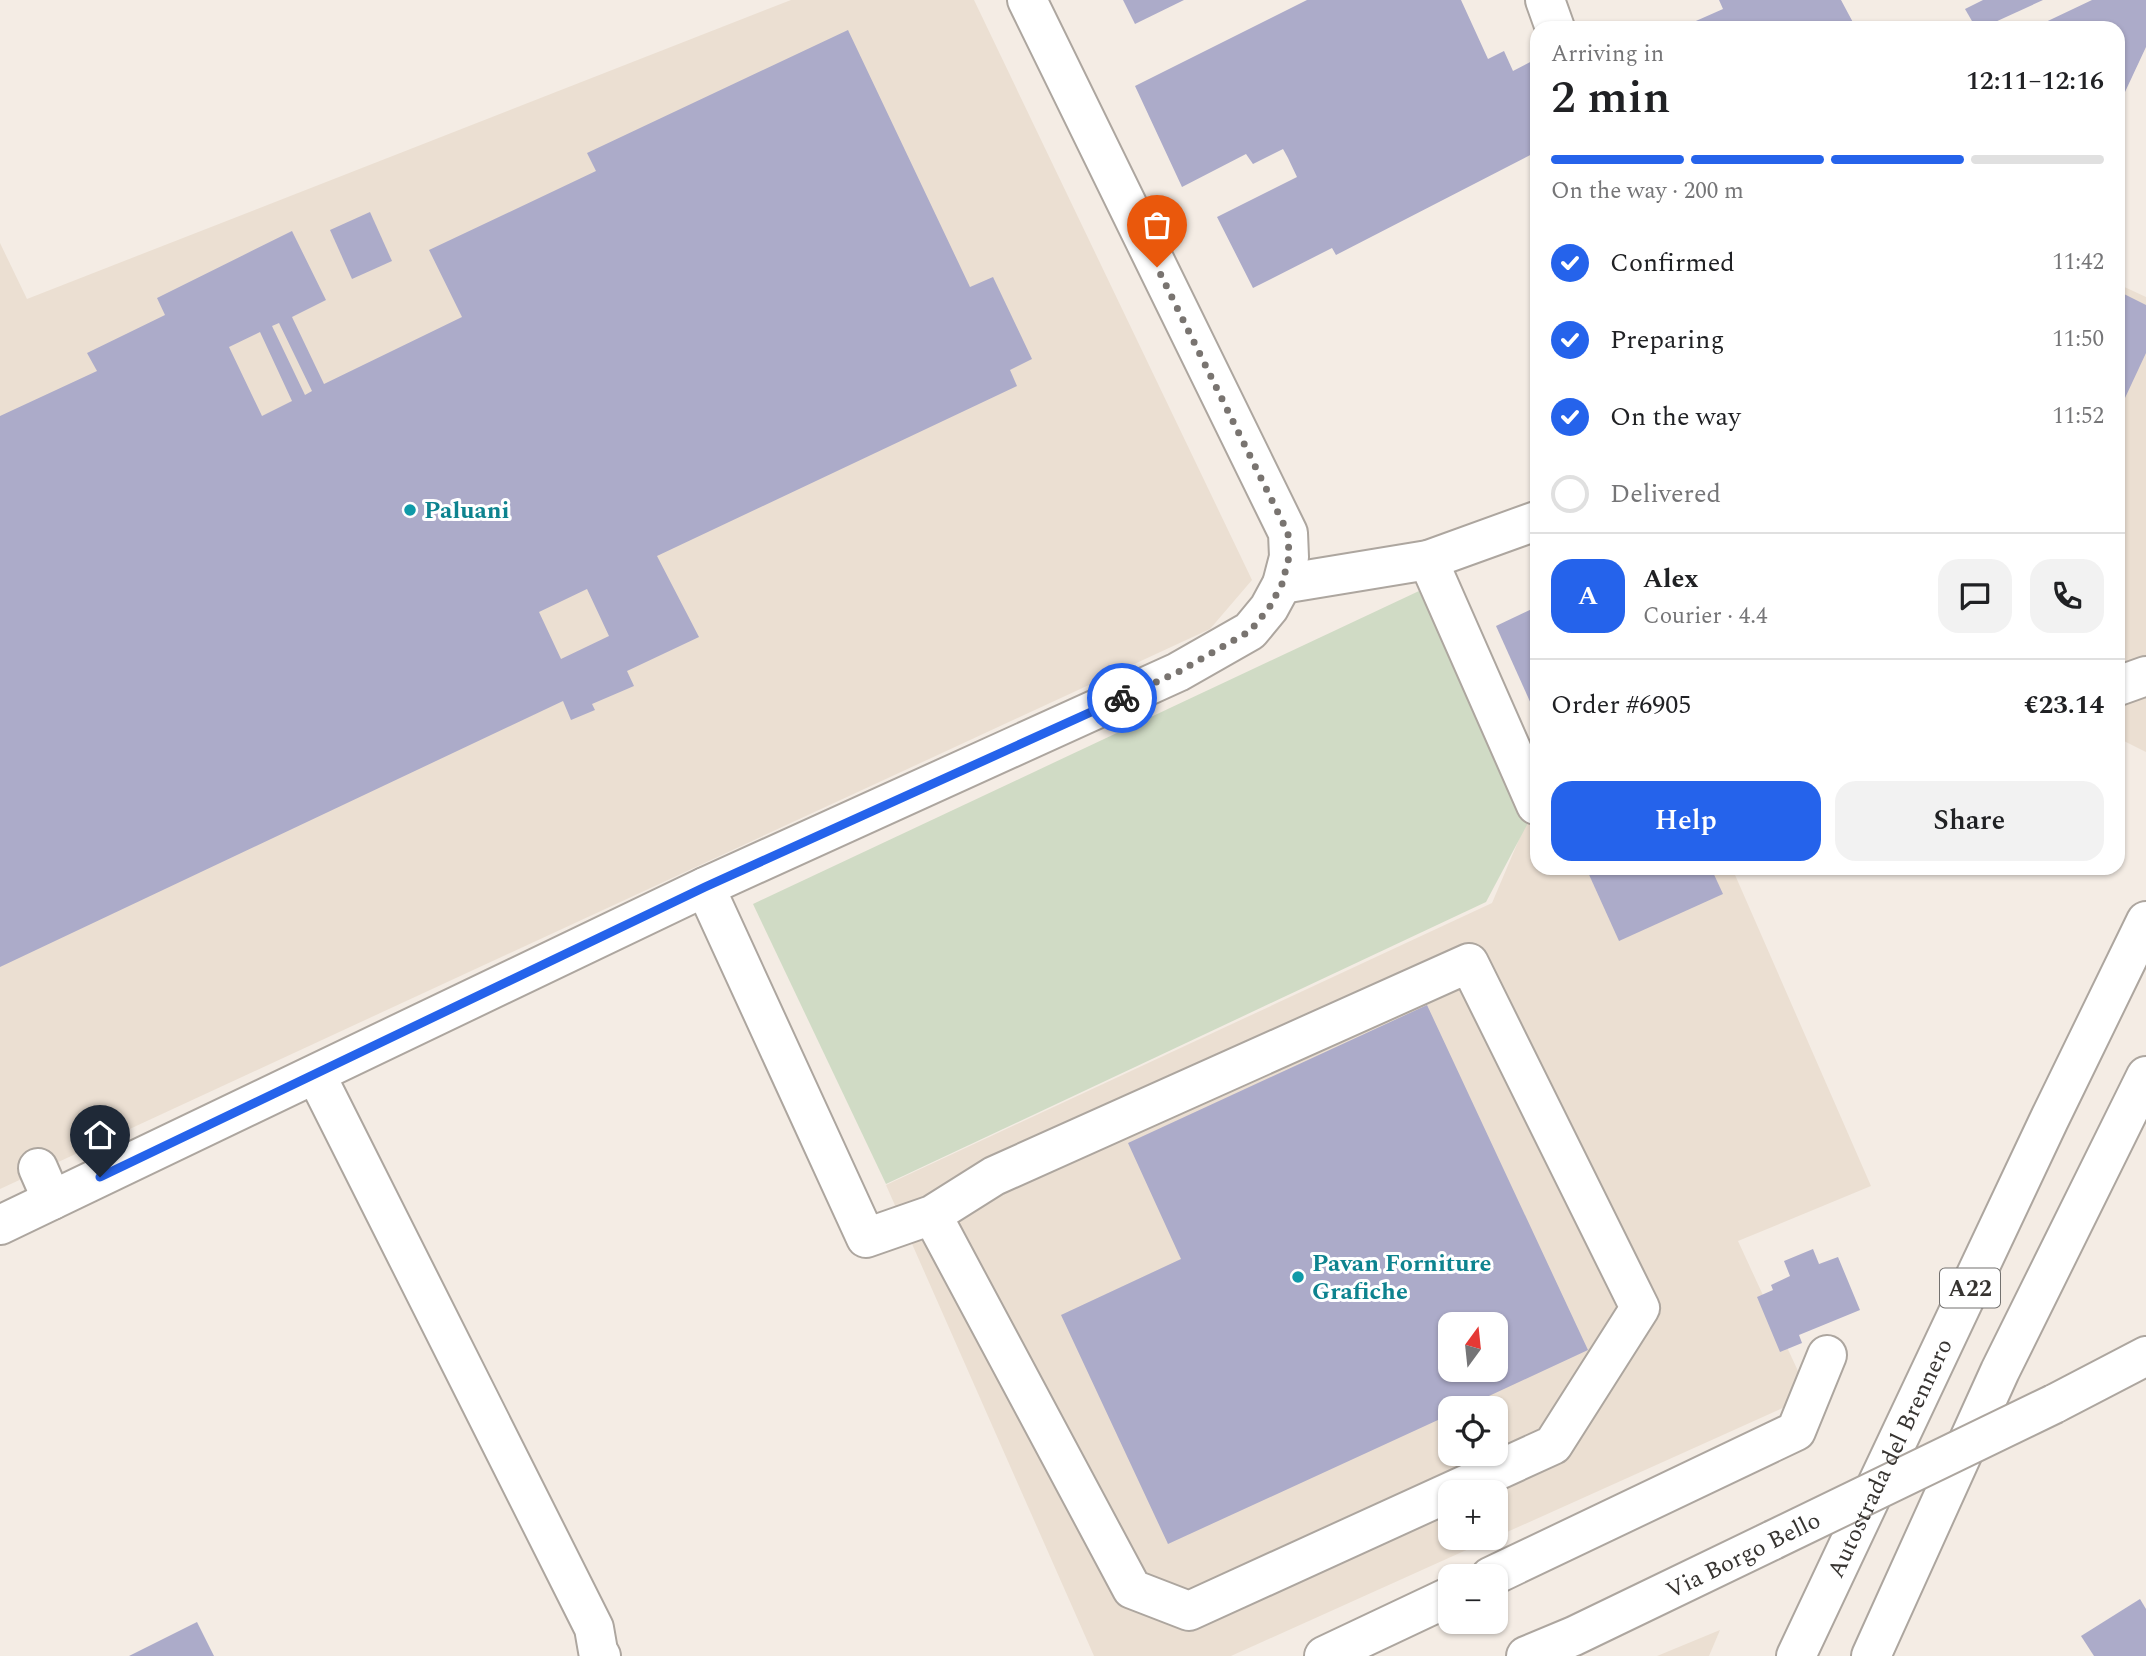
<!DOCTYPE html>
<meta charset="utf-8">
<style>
:root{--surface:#fff;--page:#f2f2f2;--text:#202124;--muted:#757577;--line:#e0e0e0;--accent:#2563eb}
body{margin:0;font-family:Spectral,serif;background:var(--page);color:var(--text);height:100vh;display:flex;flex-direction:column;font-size:26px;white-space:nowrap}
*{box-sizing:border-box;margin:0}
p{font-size:23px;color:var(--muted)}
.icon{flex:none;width:38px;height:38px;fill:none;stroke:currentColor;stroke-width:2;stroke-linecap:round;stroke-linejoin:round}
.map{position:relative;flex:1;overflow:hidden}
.details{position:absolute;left:1530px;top:21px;width:595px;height:854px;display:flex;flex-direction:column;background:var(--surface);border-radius:21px;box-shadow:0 2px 5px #0004}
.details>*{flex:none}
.needle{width:46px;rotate:15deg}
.tools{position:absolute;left:1438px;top:1312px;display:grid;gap:14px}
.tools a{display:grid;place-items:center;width:70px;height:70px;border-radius:14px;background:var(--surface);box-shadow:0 2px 5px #0004;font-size:35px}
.pin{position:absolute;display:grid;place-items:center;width:60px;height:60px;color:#fff;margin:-72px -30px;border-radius:50% 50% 50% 0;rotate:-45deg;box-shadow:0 0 7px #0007}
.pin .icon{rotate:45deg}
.courier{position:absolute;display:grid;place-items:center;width:70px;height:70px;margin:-35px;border:5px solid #2563eb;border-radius:50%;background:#fff;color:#222;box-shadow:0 2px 9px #0007}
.headline em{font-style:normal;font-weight:600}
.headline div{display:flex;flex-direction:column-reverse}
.headline{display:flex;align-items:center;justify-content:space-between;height:119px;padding:0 21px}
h1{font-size:46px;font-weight:600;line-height:52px}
.bar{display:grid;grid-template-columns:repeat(4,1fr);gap:10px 7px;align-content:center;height:84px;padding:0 21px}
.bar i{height:9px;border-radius:5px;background:var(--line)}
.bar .on{background:var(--accent)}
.bar p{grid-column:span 4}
.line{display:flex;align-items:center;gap:18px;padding:0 21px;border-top:2px solid var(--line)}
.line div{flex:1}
.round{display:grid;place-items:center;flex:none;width:74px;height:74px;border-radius:21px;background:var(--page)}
ol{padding:0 21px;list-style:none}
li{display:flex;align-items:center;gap:21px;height:77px}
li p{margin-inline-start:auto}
li .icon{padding:7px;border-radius:50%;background:var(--accent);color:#fff;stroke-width:4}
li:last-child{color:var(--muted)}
li i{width:38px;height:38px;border:4px solid var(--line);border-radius:50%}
.button{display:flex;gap:14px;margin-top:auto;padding:14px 21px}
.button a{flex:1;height:80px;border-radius:21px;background:var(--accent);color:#fff;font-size:28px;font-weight:600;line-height:80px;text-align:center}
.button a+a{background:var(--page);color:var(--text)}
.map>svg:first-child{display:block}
.built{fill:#ebdfd2;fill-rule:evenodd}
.green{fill:#d0dbc5}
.building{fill:#acabc9;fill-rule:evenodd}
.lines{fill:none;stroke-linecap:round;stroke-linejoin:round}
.minor-casing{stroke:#ada69f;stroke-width:42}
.major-casing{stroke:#ada69f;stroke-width:42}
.highway-casing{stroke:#ada69f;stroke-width:42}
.minor{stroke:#fff;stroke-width:38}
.major{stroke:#fff;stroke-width:38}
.highway{stroke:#fff;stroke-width:38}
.major-bridge-casing{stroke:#ada69f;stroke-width:42;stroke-linecap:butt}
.major-bridge{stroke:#fff;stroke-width:38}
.done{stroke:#797470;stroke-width:7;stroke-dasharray:0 12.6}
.route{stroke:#2563eb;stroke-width:9}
.culture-dot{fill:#0f9aa8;stroke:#fff;stroke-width:2.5}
.labels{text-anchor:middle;stroke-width:6;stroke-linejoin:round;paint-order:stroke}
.shield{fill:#fff;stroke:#73716f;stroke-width:2}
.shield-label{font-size:23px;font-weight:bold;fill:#373431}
.culture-label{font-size:24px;font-weight:bold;fill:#0d838f;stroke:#fff;text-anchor:start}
.street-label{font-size:24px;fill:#373431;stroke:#fff}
</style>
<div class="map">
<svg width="2146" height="1656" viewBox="0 0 2146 1656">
<rect width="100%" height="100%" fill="#f4ece4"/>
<g class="built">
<path d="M791 0H974L1252 580 1210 629 0 1189V243L27 299Z"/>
<path d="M2118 284 2146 297V752L2118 738Z"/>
<path d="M1536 812V868H1732L1871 1186 1738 1241 1804 1384 1787 1406 1496 1537V1493H1451V1538H1493L1231 1656H1094L886 1185 1492 903 1529 816ZM1451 1325H1496V1370H1451ZM1451 1409H1496V1454H1451Z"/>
<path d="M1720 1630 1709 1656H1657Z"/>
</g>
<path class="green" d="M1419 591 1529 821 1486 902 886 1184 753 904Z"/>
<g class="building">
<path d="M1123 0H1184L1135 24Z"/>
<path d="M1307 0H1461L1488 59 1504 51 1513 71 1536 59V152L1336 255 1332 248 1253 288 1217 217 1297 177 1288 158 1283 149 1253 164 1246 154 1182 187 1135 86Z"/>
<path d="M1719 0H1841L1856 28H1680L1723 9Z"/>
<path d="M1983 0H2043L1982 28H1976L1965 9Z"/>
<path d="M2092 0H2146V47L2118 107V28H2033Z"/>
<path d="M848 30 970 287 993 277 1032 359 1010 370 1017 386 657 556 699 637 627 671 634 686 592 704 595 710 571 720 563 701 0 967V416L97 371 87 353 165 315 157 298 292 231 326 300 292 317 324 384 462 317 429 250 596 171 587 153ZM279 323 312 391 305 395 272 326ZM260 332 292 401 262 416 229 347ZM587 589 609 636 561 659 539 612Z"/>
<path d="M370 212 392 261 352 279 330 230Z"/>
<path d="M2118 291 2146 305V353L2118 413Z"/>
<path d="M1536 607V715L1496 626Z"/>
<path d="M1586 868H1711L1723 894 1619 941Z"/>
<path d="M1427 1005 1588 1350 1461 1409H1451V1414L1168 1544 1061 1315 1181 1259 1128 1143ZM1451 1325H1496V1370H1451Z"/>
<path d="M1813 1249 1819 1264 1838 1257 1860 1310 1799 1335 1802 1343 1780 1352 1757 1297 1773 1290 1771 1285 1790 1276 1784 1261Z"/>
<path d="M2140 1599 2146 1609V1656H2094L2081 1636Z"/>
<path d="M197 1622 214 1656H129Z"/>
</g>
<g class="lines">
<defs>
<g id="minor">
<path d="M1545 0 1555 28"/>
<path d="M1428 560 1536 805"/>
<path d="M1282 584 1428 560 1536 521"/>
<path d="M2118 686 2146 676"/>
<path d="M705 887 866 1238 932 1215 1132 1589 1189 1611 1553 1445 1640 1308 1469 963 994 1176 932 1215"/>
<path d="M316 1075 594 1628 598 1651 601 1656"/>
<path d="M38 1168 52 1200"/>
<path d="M0 1225 705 887 1178 672 1250 631 1269 608 1282 584 1289 557 1288 533 1027 0"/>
<path d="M1490 1577 1796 1431 1827 1355"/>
<path d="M1324 1656 1451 1596"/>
</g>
<g id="major">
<path d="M2054 1404 2146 1356"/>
<path d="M1526 1656 1574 1636 1773 1540"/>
</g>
<g id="highway">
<path id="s1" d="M1796 1656 2049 1120 2146 921"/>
<path d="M1871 1656 2000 1371 2146 1076"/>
</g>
</defs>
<use href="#minor" class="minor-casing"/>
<use href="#major" class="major-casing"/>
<use href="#highway" class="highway-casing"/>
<use href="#minor" class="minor"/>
<use href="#major" class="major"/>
<use href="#highway" class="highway"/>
<defs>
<path id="major-bridge" d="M1773 1540 2054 1404"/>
</defs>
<use href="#major-bridge" class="major-bridge-casing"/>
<use href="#major-bridge" class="major-bridge"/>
</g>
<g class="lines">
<path class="done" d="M1122 698 1178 672 1250 631 1269 608 1282 584 1289 557 1288 533 1157 267"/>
<path class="route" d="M100 1177 705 887 1122 698"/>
</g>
<g class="culture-dot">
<circle cx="410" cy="510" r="7"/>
<circle cx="1298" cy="1277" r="7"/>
</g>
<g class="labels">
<rect class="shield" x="1940" y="1268.5" width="60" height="39" rx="5"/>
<g class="shield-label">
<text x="1970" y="1296">A22</text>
</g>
<g class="culture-label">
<text x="424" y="518">Paluani</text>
<text x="1312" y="1271">Pavan Forniture<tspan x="1312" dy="28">Grafiche</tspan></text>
</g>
<g class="street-label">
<text dy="8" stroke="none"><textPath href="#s1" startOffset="219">Autostrada del Brennero</textPath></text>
<text transform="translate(1743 1555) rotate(-26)" y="8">Via Borgo Bello</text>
</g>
</g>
</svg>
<div class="tools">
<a><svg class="needle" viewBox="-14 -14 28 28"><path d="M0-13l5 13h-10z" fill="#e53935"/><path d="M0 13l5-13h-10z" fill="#757577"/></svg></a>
<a><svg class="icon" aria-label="locate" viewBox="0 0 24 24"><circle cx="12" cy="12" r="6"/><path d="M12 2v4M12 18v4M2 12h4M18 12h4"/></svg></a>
<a>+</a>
<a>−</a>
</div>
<div class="pin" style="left:1157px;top:267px;background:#ea580c"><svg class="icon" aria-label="bag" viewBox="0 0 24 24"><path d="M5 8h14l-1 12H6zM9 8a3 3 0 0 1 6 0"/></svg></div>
<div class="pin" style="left:100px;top:1177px;background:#1f2937"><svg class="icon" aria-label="home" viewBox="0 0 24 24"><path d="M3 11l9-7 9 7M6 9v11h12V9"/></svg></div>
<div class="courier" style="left:1122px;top:698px"><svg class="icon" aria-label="bike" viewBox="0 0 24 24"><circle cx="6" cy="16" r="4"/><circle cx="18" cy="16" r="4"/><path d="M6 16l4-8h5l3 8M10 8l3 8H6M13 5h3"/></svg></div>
<section class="details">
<div class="headline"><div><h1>2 min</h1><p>Arriving in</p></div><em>12:11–12:16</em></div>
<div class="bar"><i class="on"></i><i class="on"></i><i class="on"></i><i></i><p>On the way · 200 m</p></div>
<ol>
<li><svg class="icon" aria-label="check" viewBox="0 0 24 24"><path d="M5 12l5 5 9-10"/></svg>Confirmed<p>11:42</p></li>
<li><svg class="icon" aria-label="check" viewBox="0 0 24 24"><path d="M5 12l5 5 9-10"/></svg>Preparing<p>11:50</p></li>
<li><svg class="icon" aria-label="check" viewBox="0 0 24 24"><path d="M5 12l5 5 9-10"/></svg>On the way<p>11:52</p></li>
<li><i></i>Delivered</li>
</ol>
<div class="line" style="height:126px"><b class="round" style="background:var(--accent);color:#fff">A</b><div><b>Alex</b><p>Courier · 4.4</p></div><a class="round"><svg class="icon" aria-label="chat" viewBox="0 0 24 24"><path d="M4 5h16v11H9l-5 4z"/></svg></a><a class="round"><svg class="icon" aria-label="phone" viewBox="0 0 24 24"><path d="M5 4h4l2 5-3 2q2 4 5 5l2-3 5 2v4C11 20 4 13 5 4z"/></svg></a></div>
<div class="line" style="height:91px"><div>Order #6905</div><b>€23.14</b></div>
<div class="button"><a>Help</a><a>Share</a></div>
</section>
</div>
